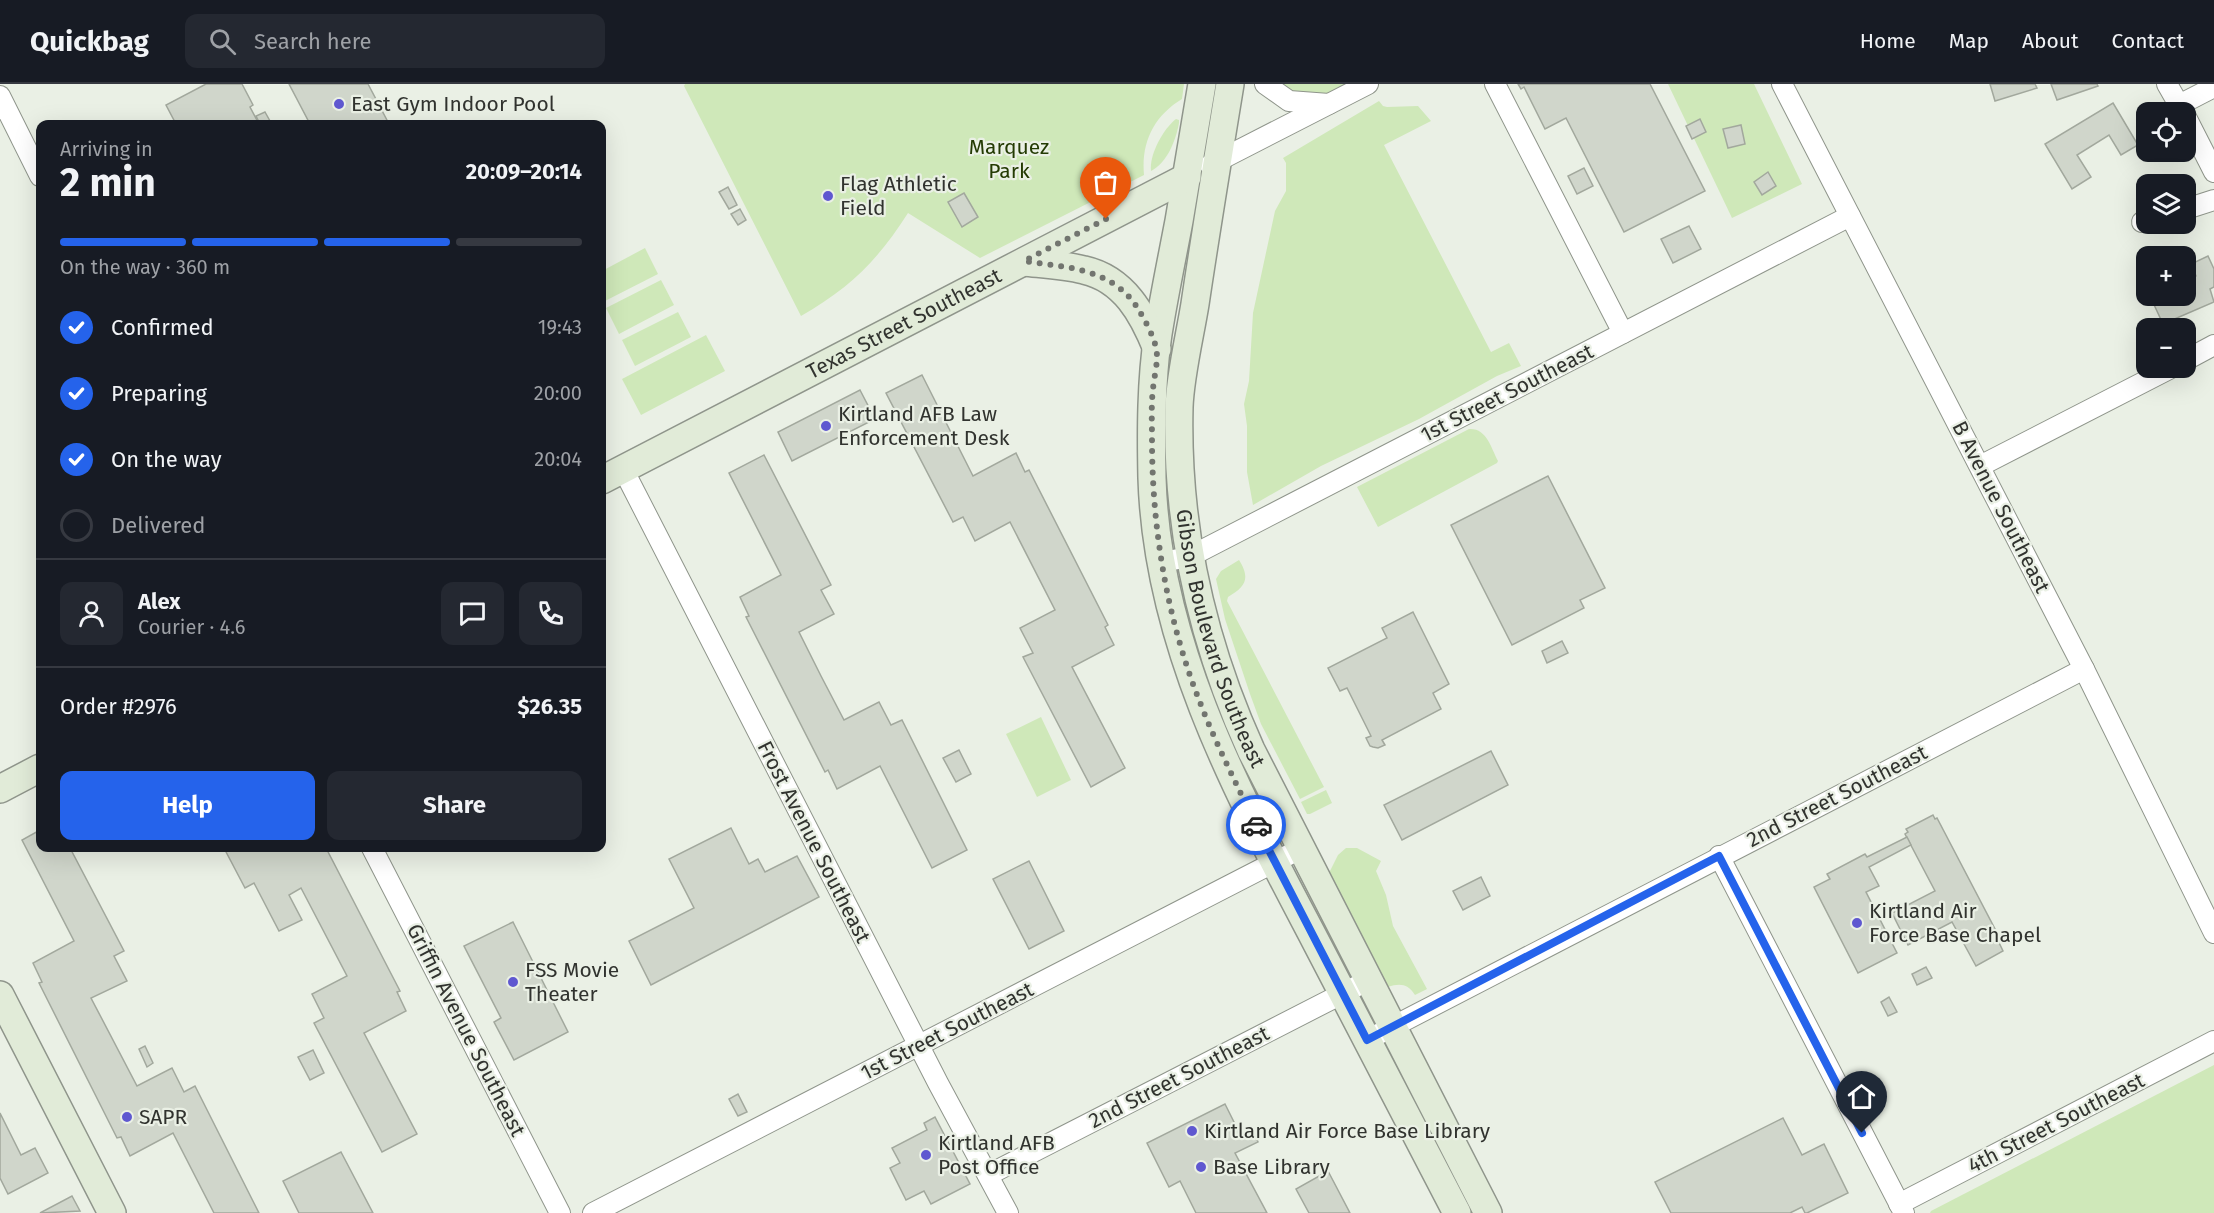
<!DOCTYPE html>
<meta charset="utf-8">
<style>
:root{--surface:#171b24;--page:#242831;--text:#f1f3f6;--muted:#9ea1a6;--line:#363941;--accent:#2563eb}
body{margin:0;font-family:"Fira Sans",sans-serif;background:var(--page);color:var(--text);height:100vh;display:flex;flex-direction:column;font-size:22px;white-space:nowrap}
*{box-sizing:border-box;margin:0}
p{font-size:20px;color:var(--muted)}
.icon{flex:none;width:33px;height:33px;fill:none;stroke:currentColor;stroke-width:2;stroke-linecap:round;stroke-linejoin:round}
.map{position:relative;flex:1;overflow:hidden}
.drawer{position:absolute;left:36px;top:36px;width:570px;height:732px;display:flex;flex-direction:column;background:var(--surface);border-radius:12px;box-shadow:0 6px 24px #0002}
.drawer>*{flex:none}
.fabs{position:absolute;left:2136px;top:18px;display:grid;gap:12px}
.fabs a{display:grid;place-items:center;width:60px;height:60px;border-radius:12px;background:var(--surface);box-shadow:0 6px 24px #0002;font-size:30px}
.pin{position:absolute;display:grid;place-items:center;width:51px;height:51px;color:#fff;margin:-62px -26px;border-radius:50% 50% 50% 0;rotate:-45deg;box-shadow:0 0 6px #0007}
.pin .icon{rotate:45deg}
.courier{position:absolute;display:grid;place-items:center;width:60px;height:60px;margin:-30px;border:4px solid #2563eb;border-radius:50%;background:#fff;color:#222;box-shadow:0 2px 8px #0007}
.summary em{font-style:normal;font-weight:700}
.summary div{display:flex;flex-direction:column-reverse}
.summary{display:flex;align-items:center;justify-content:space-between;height:102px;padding:0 24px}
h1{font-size:39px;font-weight:700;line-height:45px}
.bar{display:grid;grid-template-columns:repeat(4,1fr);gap:9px 6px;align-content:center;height:72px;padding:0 24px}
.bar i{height:8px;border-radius:4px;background:var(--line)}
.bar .active{background:var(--accent)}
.bar p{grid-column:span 4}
.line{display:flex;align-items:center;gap:15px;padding:0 24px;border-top:2px solid var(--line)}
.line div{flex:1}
.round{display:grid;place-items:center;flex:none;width:63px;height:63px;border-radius:12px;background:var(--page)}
ol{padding:0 24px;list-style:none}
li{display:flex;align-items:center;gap:18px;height:66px}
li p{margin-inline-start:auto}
li .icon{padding:6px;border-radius:50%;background:var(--accent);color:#fff;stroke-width:4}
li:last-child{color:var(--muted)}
li i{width:33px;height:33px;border:3px solid var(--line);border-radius:50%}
.button{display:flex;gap:12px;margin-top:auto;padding:12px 24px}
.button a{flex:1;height:69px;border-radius:12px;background:var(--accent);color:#fff;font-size:24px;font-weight:700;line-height:69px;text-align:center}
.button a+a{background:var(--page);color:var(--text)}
header{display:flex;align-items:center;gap:36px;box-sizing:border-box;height:84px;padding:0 30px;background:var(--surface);border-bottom:2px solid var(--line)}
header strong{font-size:28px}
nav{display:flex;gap:33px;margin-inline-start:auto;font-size:21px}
.search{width:420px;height:54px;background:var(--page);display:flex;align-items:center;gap:15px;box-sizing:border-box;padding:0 21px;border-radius:12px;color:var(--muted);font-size:22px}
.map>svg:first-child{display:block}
.green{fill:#cfe8b9}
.building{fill:#d0d6cb;stroke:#a2a89d;stroke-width:1.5}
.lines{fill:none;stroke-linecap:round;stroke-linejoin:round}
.street-casing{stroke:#8f958b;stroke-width:22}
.secondary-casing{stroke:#8f958b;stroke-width:30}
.street{stroke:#fff;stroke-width:20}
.secondary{stroke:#e1ebd8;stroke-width:27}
.done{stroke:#72756f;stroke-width:6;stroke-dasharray:0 10.8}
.route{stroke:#2563eb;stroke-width:8}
.poi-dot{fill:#5f58d0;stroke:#eaf0e5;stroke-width:2}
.labels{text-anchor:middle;stroke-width:4.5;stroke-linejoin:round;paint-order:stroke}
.poi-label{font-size:21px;fill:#31332f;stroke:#eaf0e5;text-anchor:start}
.park-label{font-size:21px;fill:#243b04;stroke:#eaf0e5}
.street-label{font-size:21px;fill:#31332f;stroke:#eaf0e5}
</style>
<header>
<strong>Quickbag</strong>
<div class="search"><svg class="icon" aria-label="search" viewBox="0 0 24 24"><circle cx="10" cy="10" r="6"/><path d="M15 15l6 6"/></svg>Search here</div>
<nav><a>Home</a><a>Map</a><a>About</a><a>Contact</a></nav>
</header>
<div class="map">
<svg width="2214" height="1129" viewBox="0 0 2214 1129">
<rect width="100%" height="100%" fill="#eaf0e5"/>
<g class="green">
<path d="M685 0H1184L1182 15C1154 32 1141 58 1144 91L980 174 908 129C878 176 850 204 801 232L684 2Z"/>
<path d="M1278 0H1350C1342 3 1334 8 1326 10 1312 13 1289 9 1278 0Z"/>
<path d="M1668 0H1754L1802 100 1732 134Z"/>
<path d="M1379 17 1383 22 1387 23 1418 22 1431 37 1384 61 1491 268 1509 259 1521 282 1497 292 1419 335 1321 382 1253 421 1247 388V342L1244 320 1249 297 1253 229 1275 127 1286 107V79L1283 74Z"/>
<path d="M1176 35 1179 36V39C1176 56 1167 79 1151 87 1149 71 1163 45 1176 35Z"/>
<path d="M645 164 658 190 603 218 602 187Z"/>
<path d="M661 196 674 221 619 250 606 224Z"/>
<path d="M678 228 691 253 635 282 622 256Z"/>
<path d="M706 251 725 287 641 331 622 295Z"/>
<path d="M1469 345C1487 344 1491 364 1498 377L1497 379 1378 443 1357 403Z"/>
<path d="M1239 476C1251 495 1245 503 1228 513L1227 517 1324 703 1300 715 1261 640 1250 610 1225 535 1216 495 1221 487Z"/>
<path d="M1041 633 1071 696 1037 713 1006 650Z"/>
<path d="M1326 706 1332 719 1310 730H1307L1301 718Z"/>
<path d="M1346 764H1357L1381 777 1376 787 1386 811 1393 842 1427 905 1415 911C1408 900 1400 899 1388 903L1329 789 1338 771Z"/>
<path d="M2214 981V1129H1930L1931 1127Z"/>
</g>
<g class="building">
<path d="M206 0H242L253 21 250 23 259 40H176L166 21Z"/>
<path d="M289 0H368L389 40H310Z"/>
<path d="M1518 0H1650L1705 107 1624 148 1566 34 1545 45 1524 3 1521 5Z"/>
<path d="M1990 0H2035L2037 4 1995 17Z"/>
<path d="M2051 0H2097L2098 2 2057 16Z"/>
<path d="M2113 19 2138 61 2121 71 2109 51 2077 71 2091 93 2072 105 2045 60Z"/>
<path d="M265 28 270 37 260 40 256 32Z"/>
<path d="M1700 35 1706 48 1692 55 1686 42Z"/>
<path d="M1741 41 1745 60 1728 64 1723 45Z"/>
<path d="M1584 84 1593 102 1577 110 1568 92Z"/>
<path d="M1768 88 1776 102 1762 111 1754 98Z"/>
<path d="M728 103 737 121 729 125 719 108Z"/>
<path d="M964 109 978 133 962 143 948 118Z"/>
<path d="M740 125 746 136 738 141 731 130Z"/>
<path d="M1689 142 1701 165 1673 179 1661 155Z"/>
<path d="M2208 172 2214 185V203L2210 205 2214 218 2163 240 2150 212H2186V197L2196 192 2191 180Z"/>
<path d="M922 291 973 392 1016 369 1025 388 1029 386 1108 541 1105 543 1114 561 1072 583 1125 684 1091 703 1023 573 1033 569 1020 544 1055 526 1010 438 975 457 963 433 953 438 886 309Z"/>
<path d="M860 306 875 335 792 377 778 348Z"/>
<path d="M764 371 831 501 821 506 834 530 799 548 821 592 844 636 879 618 891 641 902 636 967 766 932 784 880 682 837 705 828 686 825 688 746 533 749 532 740 513 781 491 729 389Z"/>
<path d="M1548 392 1605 504 1580 516 1584 524 1512 561 1451 441Z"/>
<path d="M1413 528 1449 600 1433 609 1441 625 1382 656 1385 661 1378 664 1373 663 1370 662 1366 654 1371 652 1347 604 1340 607 1328 584 1387 554 1382 544Z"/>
<path d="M1562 557 1568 569 1547 579 1542 567Z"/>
<path d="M959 666 971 690 956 698 943 674Z"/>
<path d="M1491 667 1508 701 1402 756 1384 721Z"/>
<path d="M1933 731 1935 735 1937 734 1995 845 1993 846 2003 867 1976 882 1952 838 1908 861 1892 829 1935 807 1905 750 1908 748 1906 745Z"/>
<path d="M731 744 749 780 758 775 765 788 797 772 819 813 651 901 629 857 694 824 669 775Z"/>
<path d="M40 746V764H70L124 867 114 872 127 897 91 914 137 1002 172 984 184 1008 195 1002 259 1129H214L173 1049 130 1072 121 1053 117 1054 39 899 42 898 33 879 74 857 22 756Z"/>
<path d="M1907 753 1911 761 1869 783 1879 802 1866 808 1897 869 1858 889 1814 803 1830 795 1827 790 1865 770 1867 773Z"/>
<path d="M224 764H326L400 907 397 908 406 927 364 949 417 1050 382 1068 314 939 324 934 312 910 347 892 301 804 289 811 302 836 279 847 254 799 245 804Z"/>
<path d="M1029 777 1064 847 1029 865 993 795Z"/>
<path d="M1481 793 1490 812 1463 826 1453 807Z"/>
<path d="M513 838 568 948 514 976 494 938 501 934 464 862Z"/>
<path d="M1926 883 1932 894 1917 901 1912 890Z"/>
<path d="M1889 913 1897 928 1888 932 1881 918Z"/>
<path d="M145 962 153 979 147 983 139 965Z"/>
<path d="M313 966 324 989 310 996 298 973Z"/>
<path d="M738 1010 747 1028 738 1032 729 1015Z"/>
<path d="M1225 1020 1242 1054 1254 1048 1258 1058 1235 1069 1267 1129H1196L1180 1097 1169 1103 1147 1059Z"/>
<path d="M0 1029 21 1071 35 1064 48 1089 8 1110 0 1094Z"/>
<path d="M935 1033 970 1100 931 1120 924 1107 906 1116 890 1084 900 1079 892 1064 927 1046 924 1039Z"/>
<path d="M1783 1034 1802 1071 1824 1060 1848 1109 1807 1129H1805L1802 1123 1790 1129H1671L1655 1098Z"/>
<path d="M341 1068 373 1129H299L283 1097Z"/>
<path d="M1328 1087 1350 1129H1309L1296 1105Z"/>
<path d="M72 1112 80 1127 40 1129Z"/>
</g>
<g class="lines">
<defs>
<g id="street">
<path d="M1265 0 1289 17 1329 20"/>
<path d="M1495 0 1623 249"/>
<path d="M1782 0 2084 585 2214 849"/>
<path d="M2167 0 2183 28"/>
<path d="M0 12 40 92"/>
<path d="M2179 21 2214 3"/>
<path d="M2186 33 2214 88"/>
<path d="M1210 81 1368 0"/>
<path d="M2186 125 2214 116"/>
<path d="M2142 138 2146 137"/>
<path d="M2186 276 2214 261"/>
<path d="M1980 382 2171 284"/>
<path d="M623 385 938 999 1008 1129"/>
<path d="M1162 478 1189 473 1850 132"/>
<path d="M372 764 560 1129"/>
<path d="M1719 772 1904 1129"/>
<path d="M1367 956 2084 585"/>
<path d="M988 1091 1369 896"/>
<path d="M1899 1120 2214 957"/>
<path d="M593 1129 1300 765"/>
</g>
<g id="secondary">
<path d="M1202 0C1194 46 1187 91 1179 137 1172 174 1164 212 1158 250 1151 297 1151 346 1152 394 1157 562 1239 711 1315 856 1363 947 1410 1038 1457 1129"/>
<path id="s1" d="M1230 0C1218 73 1206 146 1195 220 1190 251 1180 292 1179 323 1176 443 1202 558 1251 666L1488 1129"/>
<path d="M1024 178C1043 180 1065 181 1084 186 1124 195 1143 230 1157 265"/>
<path id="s2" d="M602 396 1187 93"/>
<path d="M0 705 40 684"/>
<path d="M0 911 112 1129"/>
</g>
</defs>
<use href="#street" class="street-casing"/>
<use href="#secondary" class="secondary-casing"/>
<use href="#street" class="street"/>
<use href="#secondary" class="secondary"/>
</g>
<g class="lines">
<path class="done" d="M1106 135 1024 177C1062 183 1104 183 1132 216 1140 226 1154 252 1156 264 1159 276 1154 292 1153 305 1151 321 1152 338 1152 355 1152 446 1167 536 1201 621 1217 662 1237 701 1256 741"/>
<path class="route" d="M1256 741 1367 956 1719 772 1862 1049"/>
</g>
<g class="poi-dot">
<circle cx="339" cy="20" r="6"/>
<circle cx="828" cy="112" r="6"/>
<circle cx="826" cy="342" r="6"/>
<circle cx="1857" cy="839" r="6"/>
<circle cx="513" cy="898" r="6"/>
<circle cx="127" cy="1033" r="6"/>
<circle cx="1192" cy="1047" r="6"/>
<circle cx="926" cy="1071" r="6"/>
<circle cx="1201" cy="1083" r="6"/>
</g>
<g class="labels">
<g class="poi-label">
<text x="351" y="27">East Gym Indoor Pool</text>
<text x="840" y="107">Flag Athletic<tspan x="840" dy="24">Field</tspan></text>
<text x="838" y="337">Kirtland AFB Law<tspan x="838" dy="24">Enforcement Desk</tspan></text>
<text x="1869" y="834">Kirtland Air<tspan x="1869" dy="24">Force Base Chapel</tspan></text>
<text x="525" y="893">FSS Movie<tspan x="525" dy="24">Theater</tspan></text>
<text x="139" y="1040">SAPR</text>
<text x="1204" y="1054">Kirtland Air Force Base Library</text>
<text x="938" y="1066">Kirtland AFB<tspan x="938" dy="24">Post Office</tspan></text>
<text x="1213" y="1090">Base Library</text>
</g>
<g class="park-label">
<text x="1009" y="70">Marquez<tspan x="1009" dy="24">Park</tspan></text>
</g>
<g class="street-label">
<text dy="7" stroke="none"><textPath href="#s2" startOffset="340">Texas Street Southeast</textPath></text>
<text transform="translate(1507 309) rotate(-27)" y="7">1st Street Southeast</text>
<text transform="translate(2001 423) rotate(63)" y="7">B Avenue Southeast</text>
<text dy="7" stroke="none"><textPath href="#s1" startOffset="564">Gibson Boulevard Southeast</textPath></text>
<text transform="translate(1837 712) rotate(-27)" y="7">2nd Street Southeast</text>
<text transform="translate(814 758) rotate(63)" y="7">Frost Avenue Southeast</text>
<text transform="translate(466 946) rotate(63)" y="7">Griffin Avenue Southeast</text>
<text transform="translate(947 947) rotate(-27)" y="7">1st Street Southeast</text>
<text transform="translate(1179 993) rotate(-27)" y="7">2nd Street Southeast</text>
<text transform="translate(2056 1039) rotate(-27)" y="7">4th Street Southeast</text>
</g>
</g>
</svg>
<div class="fabs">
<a><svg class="icon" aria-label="locate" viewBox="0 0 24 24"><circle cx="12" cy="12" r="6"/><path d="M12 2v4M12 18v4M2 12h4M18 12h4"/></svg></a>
<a><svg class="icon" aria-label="layers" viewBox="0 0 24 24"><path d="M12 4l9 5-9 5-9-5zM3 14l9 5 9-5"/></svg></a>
<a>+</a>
<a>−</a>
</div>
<div class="pin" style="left:1106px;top:135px;background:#ea580c"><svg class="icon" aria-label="bag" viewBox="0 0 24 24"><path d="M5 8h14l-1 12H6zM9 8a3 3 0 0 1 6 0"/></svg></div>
<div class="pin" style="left:1862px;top:1049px;background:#1f2937"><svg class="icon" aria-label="home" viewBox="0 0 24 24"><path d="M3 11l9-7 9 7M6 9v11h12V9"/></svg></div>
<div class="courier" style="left:1256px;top:741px"><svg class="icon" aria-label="car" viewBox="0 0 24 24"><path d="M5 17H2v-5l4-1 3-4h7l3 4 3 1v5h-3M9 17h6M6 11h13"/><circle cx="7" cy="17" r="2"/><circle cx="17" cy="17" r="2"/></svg></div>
<section class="drawer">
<div class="summary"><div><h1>2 min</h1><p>Arriving in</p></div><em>20:09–20:14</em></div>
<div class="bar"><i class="active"></i><i class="active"></i><i class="active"></i><i></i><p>On the way · 360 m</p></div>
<ol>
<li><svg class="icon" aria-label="check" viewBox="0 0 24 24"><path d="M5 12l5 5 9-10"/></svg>Confirmed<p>19:43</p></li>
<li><svg class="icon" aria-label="check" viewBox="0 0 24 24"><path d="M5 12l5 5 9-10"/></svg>Preparing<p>20:00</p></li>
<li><svg class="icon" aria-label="check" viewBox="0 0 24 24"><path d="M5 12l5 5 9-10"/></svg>On the way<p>20:04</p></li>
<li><i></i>Delivered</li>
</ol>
<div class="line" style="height:108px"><a class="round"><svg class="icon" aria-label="person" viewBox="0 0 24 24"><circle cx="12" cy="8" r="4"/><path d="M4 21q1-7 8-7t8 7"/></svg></a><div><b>Alex</b><p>Courier · 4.6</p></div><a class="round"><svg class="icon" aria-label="chat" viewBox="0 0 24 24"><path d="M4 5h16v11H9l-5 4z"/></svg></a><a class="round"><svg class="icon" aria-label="phone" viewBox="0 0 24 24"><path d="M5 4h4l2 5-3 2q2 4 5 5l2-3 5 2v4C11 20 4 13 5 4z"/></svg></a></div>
<div class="line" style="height:78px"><div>Order #2976</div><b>$26.35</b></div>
<div class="button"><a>Help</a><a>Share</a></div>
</section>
</div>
